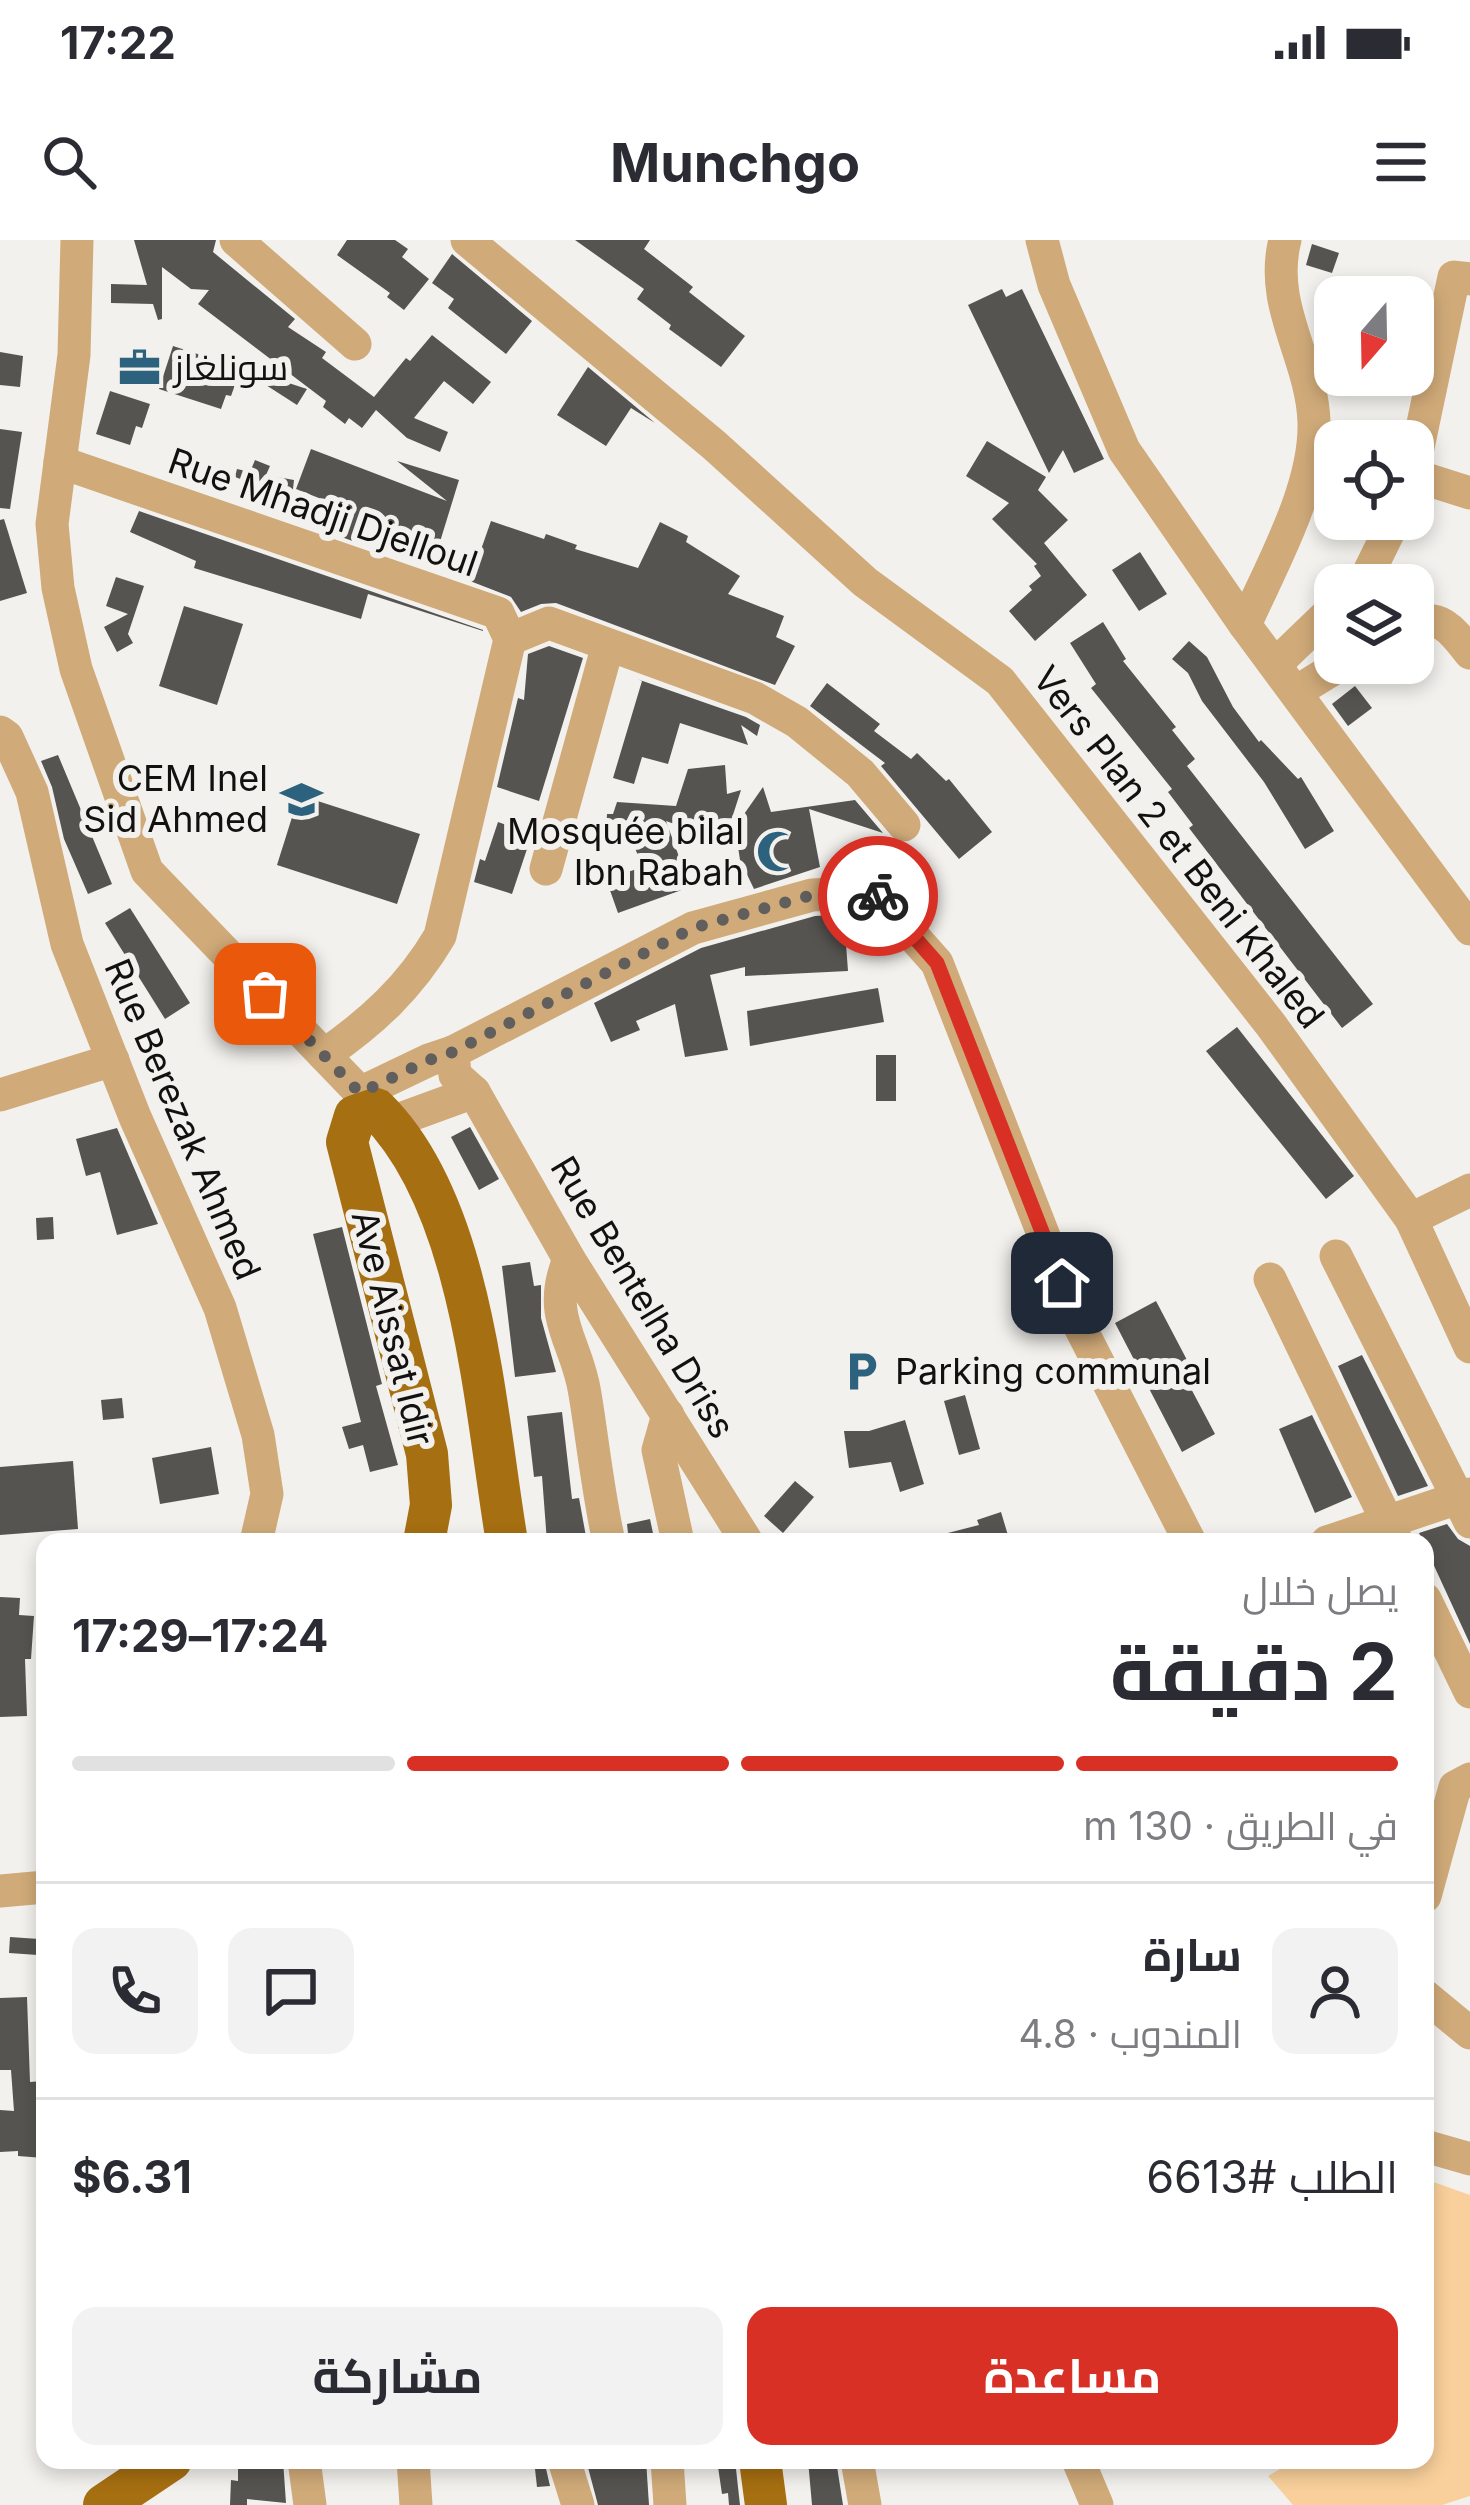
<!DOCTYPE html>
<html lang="ar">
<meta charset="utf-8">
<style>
:root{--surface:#fff;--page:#f2f2f3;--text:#2b2b33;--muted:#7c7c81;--line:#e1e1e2;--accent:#d93025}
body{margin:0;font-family:Inter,Cairo,sans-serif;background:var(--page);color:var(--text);direction:rtl;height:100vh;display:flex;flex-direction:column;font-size:45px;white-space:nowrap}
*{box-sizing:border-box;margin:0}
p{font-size:39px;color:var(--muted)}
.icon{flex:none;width:66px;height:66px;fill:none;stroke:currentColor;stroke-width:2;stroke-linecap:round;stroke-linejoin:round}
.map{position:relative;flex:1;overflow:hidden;direction:ltr}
.sheet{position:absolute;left:36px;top:1293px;width:1398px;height:936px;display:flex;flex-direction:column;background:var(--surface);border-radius:24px;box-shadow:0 6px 18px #0003;direction:rtl}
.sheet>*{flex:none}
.needle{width:78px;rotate:200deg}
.tools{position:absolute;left:1314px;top:36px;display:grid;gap:24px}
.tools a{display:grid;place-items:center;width:120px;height:120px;border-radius:24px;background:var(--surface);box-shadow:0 6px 18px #0003;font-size:60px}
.pin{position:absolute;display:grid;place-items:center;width:102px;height:102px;color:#fff;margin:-51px;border-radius:24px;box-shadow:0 6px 18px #0006}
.courier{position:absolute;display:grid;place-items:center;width:120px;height:120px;margin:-60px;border:9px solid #d93025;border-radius:50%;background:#fff;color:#222;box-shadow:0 3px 15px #0007}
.head em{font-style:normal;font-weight:700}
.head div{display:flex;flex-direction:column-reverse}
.head{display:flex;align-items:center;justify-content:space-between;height:204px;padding:0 36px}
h1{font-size:78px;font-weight:700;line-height:90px}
.bar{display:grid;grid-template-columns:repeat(4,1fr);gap:18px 12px;align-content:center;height:144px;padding:0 36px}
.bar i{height:15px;border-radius:9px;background:var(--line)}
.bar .selected{background:var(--accent)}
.bar p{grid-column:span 4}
.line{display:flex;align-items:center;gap:30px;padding:0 36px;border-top:3px solid var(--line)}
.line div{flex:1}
.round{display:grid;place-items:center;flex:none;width:126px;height:126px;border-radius:24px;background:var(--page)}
.primary-button{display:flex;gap:24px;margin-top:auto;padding:24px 36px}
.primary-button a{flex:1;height:138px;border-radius:24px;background:var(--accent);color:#fff;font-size:48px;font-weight:700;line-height:138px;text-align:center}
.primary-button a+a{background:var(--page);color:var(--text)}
.status{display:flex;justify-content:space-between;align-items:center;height:84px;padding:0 60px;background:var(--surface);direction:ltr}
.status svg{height:33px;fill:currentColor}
header{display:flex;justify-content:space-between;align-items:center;height:156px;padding:0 36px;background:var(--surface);font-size:54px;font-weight:700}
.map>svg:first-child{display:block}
.green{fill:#f9d09b}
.building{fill:#565451}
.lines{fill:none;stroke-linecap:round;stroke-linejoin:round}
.minor{stroke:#d0aa79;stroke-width:33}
.major{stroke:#a66f11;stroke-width:42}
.done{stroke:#615f5d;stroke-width:12;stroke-dasharray:0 21.6}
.route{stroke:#d93025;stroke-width:15}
.labels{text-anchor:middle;stroke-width:12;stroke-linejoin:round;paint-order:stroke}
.poi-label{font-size:36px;fill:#121110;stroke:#f3f1ed;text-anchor:start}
.street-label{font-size:36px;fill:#121110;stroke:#f3f1ed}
</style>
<div class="status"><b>17:22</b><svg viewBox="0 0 49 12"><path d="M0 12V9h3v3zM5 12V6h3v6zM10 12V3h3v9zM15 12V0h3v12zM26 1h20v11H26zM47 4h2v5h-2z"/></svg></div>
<header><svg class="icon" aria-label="menu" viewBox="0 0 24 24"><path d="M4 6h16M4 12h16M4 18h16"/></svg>Munchgo<svg class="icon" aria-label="search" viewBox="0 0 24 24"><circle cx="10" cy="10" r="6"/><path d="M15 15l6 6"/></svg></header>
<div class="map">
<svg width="1470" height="2265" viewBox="0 0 1470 2265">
<rect width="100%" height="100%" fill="#f3f1ed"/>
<path class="green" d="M1425 1939 1470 1955V2256L1442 2265H1293L1268 2236 1296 2220H1425Z"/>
<g class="building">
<path d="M134 0H216L213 12 295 79 288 87 326 112 322 118 374 157 406 118 410 121 432 95 491 142 473 164 444 141 414 178 448 192 440 212 407 198 376 170 362 188 349 178 345 184 323 167 326 161 198 64 209 50 191 49 162 27V79L158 80 153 64 111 63V44L147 45Z"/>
<path d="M347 0H395L408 9 402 17 429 39 404 70 387 57 390 53 337 15Z"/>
<path d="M575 0H650L644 9 693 47 689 52 745 96 721 127 669 89 671 85 637 59 644 49Z"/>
<path d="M1312 4 1339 13 1332 33 1306 25Z"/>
<path d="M452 14 532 81 506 114 448 68 454 59 432 43Z"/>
<path d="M1002 49 1006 57 1022 49 1104 219 1074 233 1063 210 1049 233 968 65Z"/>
<path d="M173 106 241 128 231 156 226 155 221 169 159 149Z"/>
<path d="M0 112 23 116 20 147 0 145Z"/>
<path d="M588 127 655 183 631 168 606 206 557 175Z"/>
<path d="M258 133 307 149 297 165 255 138Z"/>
<path d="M110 151 150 164 142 188 136 186 130 205 96 194Z"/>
<path d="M0 189 22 192 10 269 0 268Z"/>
<path d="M987 201 1046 237 1038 250 1068 280 1044 303 1087 355 1035 401 1009 371 1032 350 1029 346 1041 336 1034 326 1037 324 992 279 1009 263 966 236Z"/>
<path d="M311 209 447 261 397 221 459 240 439 305 401 294 403 289 367 276 358 303 336 295 344 268 296 249Z"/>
<path d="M255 220 270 226 266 235 294 240 292 258 235 237 237 229 250 232Z"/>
<path d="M139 271 483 390V391L368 354 361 379 194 328 196 321 130 292Z"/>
<path d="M4 279 27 353 0 361V280Z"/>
<path d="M491 281 544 299 546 294 577 305 575 309 638 328 660 282 688 296 686 302 740 336 728 354 784 376 776 397 795 406 775 445 556 363 541 364 521 372 511 357 470 341Z"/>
<path d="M1140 312 1167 354 1139 371 1112 330Z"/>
<path d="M116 337 144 346 128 394 133 403 117 412 104 387 128 374 106 366Z"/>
<path d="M184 366 243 384 217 465 159 446Z"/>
<path d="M1103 382 1126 419 1123 421 1176 487 1172 490 1195 519 1187 526 1373 764 1342 788 1189 588 1193 585 1168 552 1172 549 1091 448 1096 444 1070 403Z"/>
<path d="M1189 401 1207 417 1233 467 1259 502 1261 500 1298 539 1301 537 1334 591 1305 609 1264 542 1202 461 1188 433 1172 419Z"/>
<path d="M549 406 583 418 539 561 497 547 518 458 524 460 528 414Z"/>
<path d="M637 439 746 477 760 485 757 496 741 485 748 505 680 483 668 524 642 517 634 544 613 538 642 441Z"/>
<path d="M827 443 880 484 874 491 911 519 917 513 946 541 949 539 992 592 959 619 881 526 885 523 810 466Z"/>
<path d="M1355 446 1372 468 1348 486 1332 464Z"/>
<path d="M58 515 112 644 88 654 64 599 52 547 41 521Z"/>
<path d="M725 525 727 554 741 550 732 578 700 584 697 592 666 581 690 647 618 673 606 639 643 627 628 592 606 591 607 574H613L617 562 676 566 688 529Z"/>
<path d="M763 547 771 572 855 560 883 593 809 569 820 627 754 649 740 620 735 587Z"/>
<path d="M299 555 420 594 397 664 277 625Z"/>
<path d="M498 582 532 594 512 654 474 642 480 619 485 621Z"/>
<path d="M130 668 190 763 165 779 105 683Z"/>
<path d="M865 673 889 701 846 704 848 731 745 736V727L710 735 728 810 685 817 675 764 636 781 640 790 611 802 594 763 701 708 815 676Z"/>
<path d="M878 748 884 782 750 806 747 771Z"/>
<path d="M1237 787 1354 936 1326 959 1206 811Z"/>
<rect x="876" y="815" width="20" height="46"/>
<path d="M470 887 499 939 479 950 451 897Z"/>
<path d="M117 888 158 984 117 995 100 932 86 936 76 899Z"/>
<path d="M53 977 54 999 37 1000 36 978Z"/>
<path d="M342 987 382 1144 376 1146 398 1225 370 1232 363 1205 349 1209 342 1187 361 1182 313 994Z"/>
<path d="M530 1022 534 1046 541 1045V1078L556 1132 515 1137 502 1026Z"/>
<path d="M1156 1061 1187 1120 1178 1124 1215 1194 1182 1212 1115 1083Z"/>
<path d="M1362 1115 1428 1246 1398 1256 1338 1126Z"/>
<path d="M965 1155 980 1209 959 1215 944 1161Z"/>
<path d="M122 1158 124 1178 103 1180 101 1160Z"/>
<path d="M562 1172 572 1259 579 1258 587 1302H547L542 1236 534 1237 527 1176Z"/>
<path d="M1312 1175 1352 1257 1315 1273 1279 1189Z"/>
<path d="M905 1180 924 1244 900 1252 891 1222 849 1228 844 1191H869Z"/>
<path d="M211 1207 219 1254 160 1264 152 1218Z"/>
<path d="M73 1221 78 1289 0 1295V1227Z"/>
<path d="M795 1241 814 1257 783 1293 764 1276Z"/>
<path d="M1001 1272 1010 1302H937L936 1296 979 1285 977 1280Z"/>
<path d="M650 1279 654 1298 629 1302 627 1284Z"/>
<path d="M1447 1284 1458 1299 1470 1306V1404L1419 1293Z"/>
<path d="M0 1357 20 1358 19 1375 34 1376 31 1419H25L27 1476 0 1477Z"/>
<path d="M10 1697 39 1699 38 1715 9 1713Z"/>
<path d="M27 1757 30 1842 43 1841 44 1918 18 1916V1911L0 1912V1870L14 1871 11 1830H0V1758Z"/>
<path d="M238 2220H283L286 2263 247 2259V2265H230L231 2240 238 2241Z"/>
<path d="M534 2220H544L550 2246 537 2247Z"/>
<path d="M586 2220H646L649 2265H598Z"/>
<path d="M717 2220H735L740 2265H729L728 2253 722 2254Z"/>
<path d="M808 2220H836L843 2265H812Z"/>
</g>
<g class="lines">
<g class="minor">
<path d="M77 0 74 115 52 284 58 348 76 429 147 631 376 869"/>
<path d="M236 0 355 104"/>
<path d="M467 0 714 205 865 342 1000 441 1271 785 1411 979 1470 950"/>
<path d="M1042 0 1054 45 1124 210 1245 385 1470 689"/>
<path d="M60 222 498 373 510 399 440 696C410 747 372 782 324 815"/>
<path d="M1413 231 1454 37 1470 39"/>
<path d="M1413 235 1470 253"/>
<path d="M1357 345 1367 336 1395 279"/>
<path d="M1413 384C1441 372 1454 393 1470 413"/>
<path d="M1245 385C1271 326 1316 248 1314 182 1312 118 1268 66 1285 0"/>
<path d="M510 399 549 383 755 458 797 482 860 533 904 585"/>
<path d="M1276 424 1335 367"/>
<path d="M1296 452 1343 423"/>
<path d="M0 492 7 497 32 552 67 704 135 877 220 1068 258 1195 267 1254 256 1302"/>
<path d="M546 629 608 405"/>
<path d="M453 812 693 688 812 655 874 652 937 723 1078 1083 1190 1302"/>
<path d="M474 852 569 1019 747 1302"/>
<path d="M360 853 429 820 453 812 455 835 474 852 389 883"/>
<path d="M0 855 113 820"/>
<path d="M1411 979 1470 1107"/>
<path d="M1336 1016 1470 1282"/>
<path d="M569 1019C545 1078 577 1100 585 1154 593 1203 598 1253 609 1302"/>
<path d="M1270 1039 1397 1302"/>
<path d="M668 1175 658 1210 678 1302"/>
<path d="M1327 1302 1470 1254"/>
<path d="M1425 1359 1470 1452"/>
<path d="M0 1651 45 1647"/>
<path d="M1425 1656 1455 1547 1470 1539"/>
<path d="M1425 1756 1470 1793"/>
<path d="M1425 1906 1470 1919"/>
<path d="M304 2220 310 2265"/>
<path d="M413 2220 416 2265"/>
<path d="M564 2220 578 2265"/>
<path d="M667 2220 670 2265"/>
<path d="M857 2220 865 2265"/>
<path d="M1078 2220 1097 2265"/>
</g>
<g class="major">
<path d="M424 1302 431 1265 427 1214 347 902 355 876 376 869C474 965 485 1172 507 1302"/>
<path d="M760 2220 766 2265"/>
<path d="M104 2265 171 2220"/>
</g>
</g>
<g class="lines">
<path class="done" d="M265 754 360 853 429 820 453 812 693 688 812 655 874 652 878 656"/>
<path class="route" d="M878 656 937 723 1062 1043"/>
</g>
<defs>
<symbol id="office-bare" viewBox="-9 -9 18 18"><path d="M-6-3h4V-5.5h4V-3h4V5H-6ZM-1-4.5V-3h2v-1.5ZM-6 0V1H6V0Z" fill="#2d627e" stroke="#f3f1ed" stroke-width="2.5" paint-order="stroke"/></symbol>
<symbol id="school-bare" viewBox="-9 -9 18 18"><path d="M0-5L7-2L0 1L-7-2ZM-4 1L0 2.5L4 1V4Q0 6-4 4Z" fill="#2d627e" stroke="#f3f1ed" stroke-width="2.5" paint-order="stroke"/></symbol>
<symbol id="mosque-bare" viewBox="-9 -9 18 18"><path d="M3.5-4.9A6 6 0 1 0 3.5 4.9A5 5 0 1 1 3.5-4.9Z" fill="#2d627e" stroke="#f3f1ed" stroke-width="2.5" paint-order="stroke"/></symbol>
<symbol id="parking-bare" viewBox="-9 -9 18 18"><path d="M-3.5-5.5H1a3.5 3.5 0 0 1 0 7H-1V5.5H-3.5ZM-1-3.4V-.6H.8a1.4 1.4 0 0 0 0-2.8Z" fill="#2d627e" stroke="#f3f1ed" stroke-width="2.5" paint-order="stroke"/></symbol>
</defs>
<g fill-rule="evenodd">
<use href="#office-bare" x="110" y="98" width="59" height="59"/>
<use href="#school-bare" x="272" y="530" width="59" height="59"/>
<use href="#mosque-bare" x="748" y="582" width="59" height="59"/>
<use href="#parking-bare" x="832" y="1102" width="59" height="59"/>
</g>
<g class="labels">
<g class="poi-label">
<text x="174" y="140">سونلغاز</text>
<text x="268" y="551" text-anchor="end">CEM Inel<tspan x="268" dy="41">Sid Ahmed</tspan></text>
<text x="744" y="604" text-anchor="end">Mosquée bilal<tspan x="744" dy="41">Ibn Rabah</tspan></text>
<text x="895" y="1144">Parking communal</text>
</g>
<g class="street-label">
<text transform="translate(323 272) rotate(19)" y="13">Rue Mhadji Djelloul</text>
<text transform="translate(1179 607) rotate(52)" y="13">Vers Plan 2 et Beni Khaled</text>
<text transform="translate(183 879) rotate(67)" y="13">Rue Berezak Ahmed</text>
<text transform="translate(643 1057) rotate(59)" y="13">Rue Bentelha Driss</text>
<text transform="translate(393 1088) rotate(76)" y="13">Ave Aissat Idir</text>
</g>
</g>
</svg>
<div class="tools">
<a><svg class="needle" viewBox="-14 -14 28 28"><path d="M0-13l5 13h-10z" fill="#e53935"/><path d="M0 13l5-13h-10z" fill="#7c7c81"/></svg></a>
<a><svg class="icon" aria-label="locate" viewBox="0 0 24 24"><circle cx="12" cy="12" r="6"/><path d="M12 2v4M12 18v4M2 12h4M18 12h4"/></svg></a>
<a><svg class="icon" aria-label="layers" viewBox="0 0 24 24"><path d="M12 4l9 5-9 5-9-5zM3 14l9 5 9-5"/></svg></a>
</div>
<div class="pin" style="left:265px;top:754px;background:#ea580c"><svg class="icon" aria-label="bag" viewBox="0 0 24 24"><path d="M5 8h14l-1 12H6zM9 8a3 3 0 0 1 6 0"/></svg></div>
<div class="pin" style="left:1062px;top:1043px;background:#1f2937"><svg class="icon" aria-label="home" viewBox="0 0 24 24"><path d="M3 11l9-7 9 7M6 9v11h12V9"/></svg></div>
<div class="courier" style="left:878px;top:656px"><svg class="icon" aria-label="bike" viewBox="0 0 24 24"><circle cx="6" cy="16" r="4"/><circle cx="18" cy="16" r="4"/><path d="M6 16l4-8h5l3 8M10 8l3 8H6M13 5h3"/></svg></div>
<section class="sheet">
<div class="head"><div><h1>2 دقيقة</h1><p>يصل خلال</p></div><em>17:24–17:29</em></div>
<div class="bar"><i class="selected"></i><i class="selected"></i><i class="selected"></i><i></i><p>في الطريق · 130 m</p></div>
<div class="line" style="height:216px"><a class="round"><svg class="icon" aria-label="person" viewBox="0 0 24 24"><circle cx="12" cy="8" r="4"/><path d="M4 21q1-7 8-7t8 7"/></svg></a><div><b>سارة</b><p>المندوب · 4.8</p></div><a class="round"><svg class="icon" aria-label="chat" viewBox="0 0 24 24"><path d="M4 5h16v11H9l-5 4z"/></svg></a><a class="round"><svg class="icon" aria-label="phone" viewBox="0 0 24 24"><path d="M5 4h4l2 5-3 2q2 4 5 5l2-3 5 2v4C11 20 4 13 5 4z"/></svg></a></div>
<div class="line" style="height:156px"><div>الطلب #6613</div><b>$6.31</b></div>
<div class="primary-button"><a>مساعدة</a><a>مشاركة</a></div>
</section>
</div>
